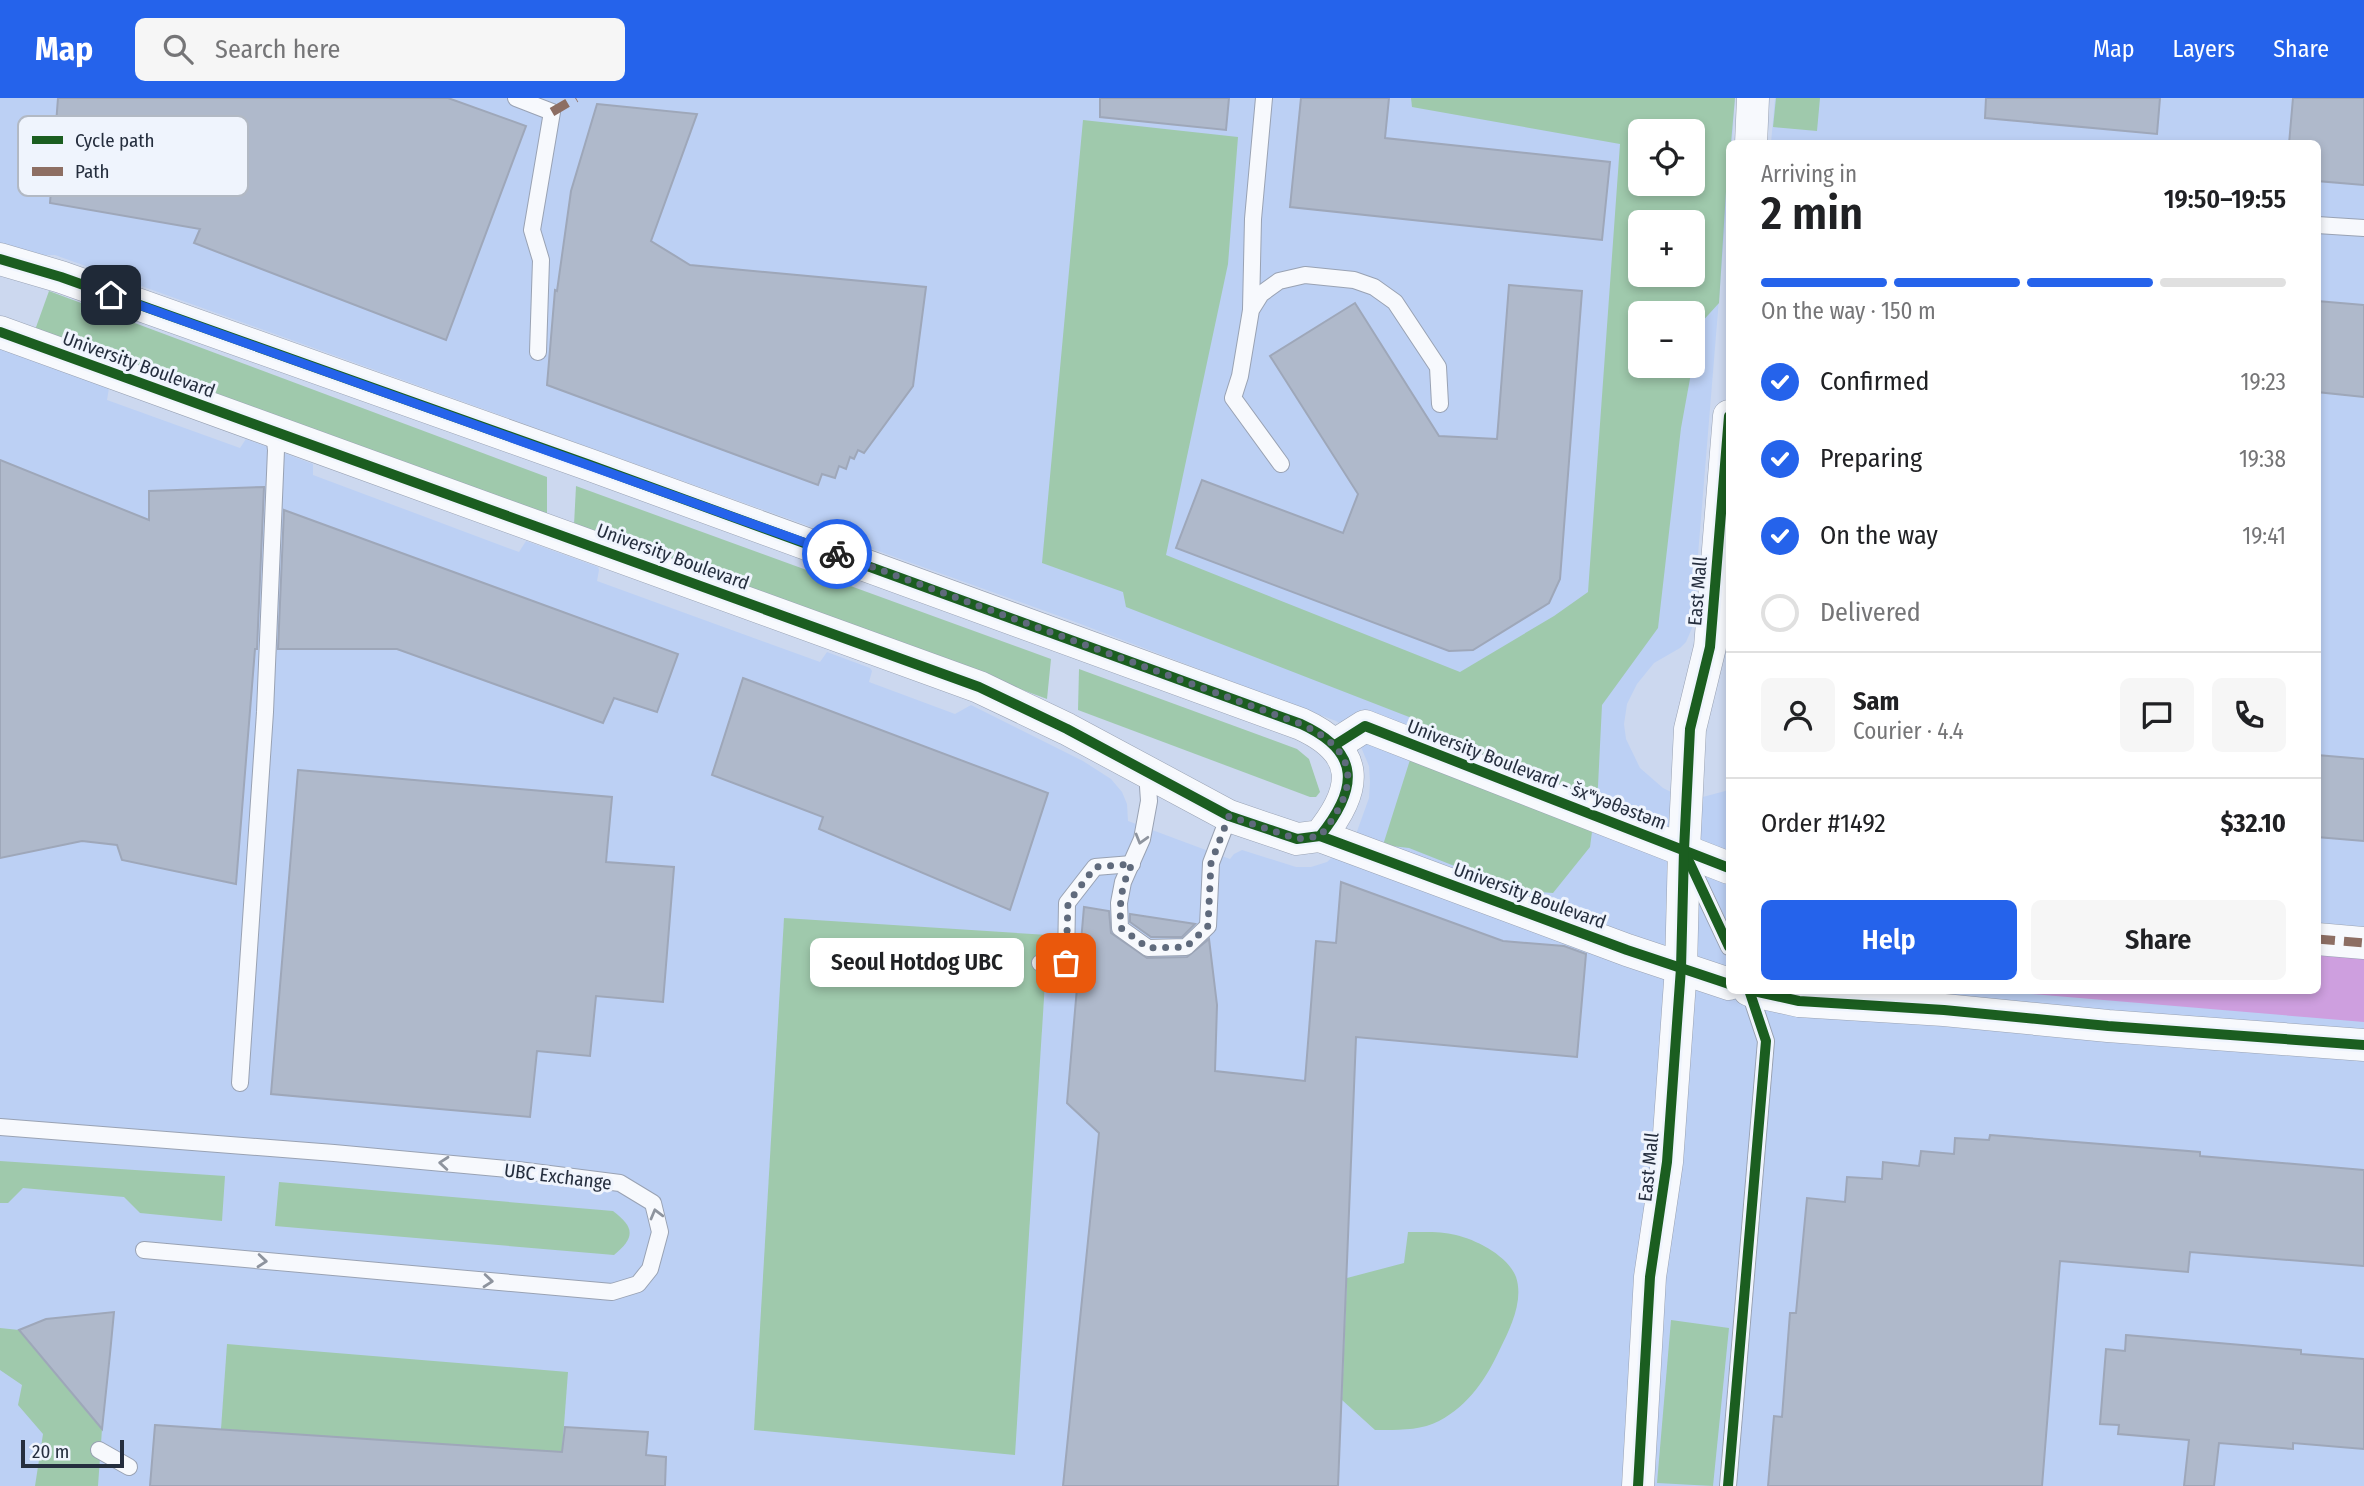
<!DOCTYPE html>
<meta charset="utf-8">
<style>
:root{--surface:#fff;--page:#f6f6f6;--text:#202124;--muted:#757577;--line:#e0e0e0;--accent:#2563eb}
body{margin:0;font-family:"Fira Sans Condensed",sans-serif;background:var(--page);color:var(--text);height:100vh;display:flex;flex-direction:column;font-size:26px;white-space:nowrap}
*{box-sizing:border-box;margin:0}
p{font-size:23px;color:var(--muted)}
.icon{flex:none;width:38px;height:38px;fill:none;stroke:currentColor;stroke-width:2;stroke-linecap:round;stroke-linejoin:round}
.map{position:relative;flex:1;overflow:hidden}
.drawer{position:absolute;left:1726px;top:42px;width:595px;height:854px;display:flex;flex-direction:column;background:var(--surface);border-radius:10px;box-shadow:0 4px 10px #0003}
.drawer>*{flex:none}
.tools{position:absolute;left:1628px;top:21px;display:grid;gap:14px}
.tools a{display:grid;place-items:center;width:77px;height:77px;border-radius:10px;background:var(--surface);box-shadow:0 4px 10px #0003;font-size:35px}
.scale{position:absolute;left:21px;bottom:18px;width:103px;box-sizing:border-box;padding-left:7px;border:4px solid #252e3e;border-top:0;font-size:19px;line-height:24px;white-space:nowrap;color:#252e3e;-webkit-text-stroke:5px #eff4fd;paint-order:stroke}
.pin{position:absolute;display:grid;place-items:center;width:60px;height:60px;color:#fff;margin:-30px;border-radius:14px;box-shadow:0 4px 10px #0006}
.courier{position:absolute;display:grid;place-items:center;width:70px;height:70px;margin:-35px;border:5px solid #2563eb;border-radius:50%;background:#fff;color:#222;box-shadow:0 2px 9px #0007}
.bubble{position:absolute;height:49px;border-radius:10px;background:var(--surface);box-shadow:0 4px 10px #0003;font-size:23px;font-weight:600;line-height:49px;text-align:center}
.overview em{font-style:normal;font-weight:600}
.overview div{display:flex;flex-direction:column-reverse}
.overview{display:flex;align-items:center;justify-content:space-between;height:119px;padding:0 35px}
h1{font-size:46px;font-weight:600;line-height:52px}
.bar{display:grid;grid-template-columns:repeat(4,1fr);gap:10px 7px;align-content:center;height:84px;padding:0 35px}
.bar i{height:9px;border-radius:5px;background:var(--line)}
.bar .active{background:var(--accent)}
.bar p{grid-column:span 4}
.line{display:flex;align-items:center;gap:18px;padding:0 35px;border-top:2px solid var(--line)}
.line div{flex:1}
.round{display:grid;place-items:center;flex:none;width:74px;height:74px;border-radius:10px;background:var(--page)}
ol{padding:0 35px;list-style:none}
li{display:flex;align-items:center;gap:21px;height:77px}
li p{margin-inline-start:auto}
li .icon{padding:7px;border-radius:50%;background:var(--accent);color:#fff;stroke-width:4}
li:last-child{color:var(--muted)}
li i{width:38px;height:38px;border:4px solid var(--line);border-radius:50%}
.button{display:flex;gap:14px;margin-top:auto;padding:14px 35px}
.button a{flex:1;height:80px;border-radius:10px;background:var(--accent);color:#fff;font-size:28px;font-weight:600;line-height:80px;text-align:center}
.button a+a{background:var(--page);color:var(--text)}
header{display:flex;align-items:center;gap:42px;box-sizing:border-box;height:98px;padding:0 35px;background:var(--accent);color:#fff}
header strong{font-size:33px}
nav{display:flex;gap:38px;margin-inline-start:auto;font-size:24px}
.search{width:490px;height:63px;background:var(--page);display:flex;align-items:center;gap:18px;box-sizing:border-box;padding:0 24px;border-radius:10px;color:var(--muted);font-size:26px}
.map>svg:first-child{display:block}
.built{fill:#bcd0f4;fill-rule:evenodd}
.green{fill:#9fc9ac;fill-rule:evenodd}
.water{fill:#ce9fdf}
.building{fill:#afb9cb;stroke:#9ea7b9;stroke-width:2}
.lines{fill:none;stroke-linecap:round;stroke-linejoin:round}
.lane-casing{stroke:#99a2b3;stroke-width:18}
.street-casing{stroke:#99a2b3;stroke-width:33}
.lane{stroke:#f7f9fd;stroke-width:16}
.street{stroke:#f7f9fd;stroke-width:32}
.quiet{stroke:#8d6e63;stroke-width:9;stroke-dasharray:18 9;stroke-linecap:butt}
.cycleway-casing{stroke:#eff4fd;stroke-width:15}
.cycleway{stroke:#1b5e20;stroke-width:10}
.oneway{stroke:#8e949e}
.done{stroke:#5f6a7c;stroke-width:7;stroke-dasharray:0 12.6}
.route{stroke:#2563eb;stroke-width:9}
.labels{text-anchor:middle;stroke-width:6;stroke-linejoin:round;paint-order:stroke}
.street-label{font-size:19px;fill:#252e3e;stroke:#eff4fd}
.key{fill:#eff4fd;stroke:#b2b9c4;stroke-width:2}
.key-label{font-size:19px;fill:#252e3e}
</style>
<header>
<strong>Map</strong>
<div class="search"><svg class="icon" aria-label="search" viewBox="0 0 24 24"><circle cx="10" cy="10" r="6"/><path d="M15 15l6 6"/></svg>Search here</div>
<nav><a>Map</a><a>Layers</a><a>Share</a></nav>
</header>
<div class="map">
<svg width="2364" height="1388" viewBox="0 0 2364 1388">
<rect width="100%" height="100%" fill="#ccd8ef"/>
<path class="built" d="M0 0H1735L1732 45 1729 46V79L1692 530 1686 544 1680 550 1654 565 1637 586 1627 606 1624 626 1626 641 1640 670 1663 690 1673 695 1699 700 1729 692V892H2317V46L1771 45 1775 0H2364V1388H0V251L17 254 109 290 107 302 240 350 246 341 276 352 313 366V377L519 454 526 443 598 469 599 472 597 483 820 564 827 554 870 570 872 573 869 584 955 616 971 607 1083 663 1111 681 1122 694 1127 706 1128 723 1230 761 1234 756 1242 752 1296 769H1311L1327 764 1355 739 1369 700 1370 684 1369 668 1355 635 1336 623 1070 522 55 157H34L0 146ZM1640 33H1692V86H1640ZM1640 124H1692V177H1640ZM1640 215H1692V268H1640Z"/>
<g class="green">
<path d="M1411 0H1735L1731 45 1729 46 1719 205 1700 226 1681 330 1658 530 1602 607 1598 688 1590 749 1553 795 1515 792 1409 750 1383 747 1422 624 1126 509 1123 494 1042 465 1083 22 1238 39 1228 166 1166 457 1460 574 1554 518 1588 494 1620 46 1412 9ZM1640 33H1692V86H1640ZM1640 124H1692V177H1640ZM1640 215H1692V268H1640Z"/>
<path d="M1776 0H1820L1817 33 1773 29Z"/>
<path d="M49 193 547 379V417L35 232Z"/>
<path d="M576 388 1051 561 1047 601 574 427Z"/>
<path d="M1079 571 1297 651 1309 661 1320 694 1316 699H1310L1078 612Z"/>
<path d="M784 820 1048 837 1015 1357 754 1332Z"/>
<path d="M0 1063 225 1078 222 1123 140 1115 124 1099 23 1090 8 1105H0Z"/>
<path d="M279 1084 613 1113C634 1129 636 1139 614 1157L275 1128Z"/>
<path d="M1408 1134C1424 1134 1441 1133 1456 1137 1477 1142 1508 1158 1516 1179 1524 1203 1510 1231 1500 1251 1486 1281 1469 1307 1439 1323 1420 1333 1395 1332 1375 1332L1342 1302 1347 1180 1404 1165Z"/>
<path d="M1671 1222 1729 1230 1713 1388 1657 1385Z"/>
<path d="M0 1230 19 1232 102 1331 98 1388H35L43 1336 18 1307 22 1287 0 1272Z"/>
<path d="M227 1246 568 1274 562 1354 221 1331Z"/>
</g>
<path class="water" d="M2317 857 2364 860V924L1995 893 2317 892Z"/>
<g class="building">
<path d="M58 0H448L526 28 446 242 194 145 200 131 50 105Z"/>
<path d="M1100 0H1229L1226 32 1100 19Z"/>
<path d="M1301 0H1389L1385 40 1610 64 1602 142 1290 109Z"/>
<path d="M1986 0H2160L2157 36 1985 20Z"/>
<path d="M2293 0H2364V87L2317 83V46H2289Z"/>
<path d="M597 6 697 16 651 143 690 167 926 189 913 288 864 355 858 352 854 361 850 359 846 371 839 368 835 380 822 376 818 387 547 287 555 192 557 193 571 93Z"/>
<path d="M1509 187 1582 193 1560 481 1549 505 1473 552 1449 553 1176 450 1202 382 1343 435 1358 396 1270 258 1355 205 1439 338 1497 341Z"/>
<path d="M2317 203 2364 207V299L2317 294Z"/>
<path d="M0 362 149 422V393L264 389 257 551H255L236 786 122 762 117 747 82 743 0 760Z"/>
<path d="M284 412 678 556 657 614 614 600 603 625 397 551H278Z"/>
<path d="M743 580 1048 695 1010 812 819 731 823 719 712 677Z"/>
<path d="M2317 657 2364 661V743L2317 739Z"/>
<path d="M298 672 612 699 606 764 674 769 663 904 596 898 590 958 537 953 530 1019 271 996Z"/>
<path d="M1341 784 1503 843 1564 848 1586 856 1577 959 1356 939 1338 1388H1063L1099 1035 1067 1005 1084 809 1109 813 1111 835 1147 860 1187 859 1209 841 1217 907 1215 973 1305 983 1316 843 1336 845Z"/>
<path d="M1130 816 1189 825 1195 826 1182 839H1151L1130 824Z"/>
<path d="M1990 1037 2200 1054V1058L2364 1072V1168L2190 1154 2188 1174 2060 1163 2042 1388H1768L1774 1318 1782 1319 1790 1215H1796L1807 1100 1845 1104 1847 1079 1882 1081 1883 1064 1919 1068 1921 1053 1954 1056 1955 1040 1989 1042Z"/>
<path d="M114 1214 110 1256 102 1331 19 1232 46 1221Z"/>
<path d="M2126 1237 2301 1252V1256L2364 1261V1351L2293 1345V1351L2219 1345 2214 1388H2184L2189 1342 2118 1336 2119 1327 2100 1326 2106 1251 2125 1253Z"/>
<path d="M155 1327 562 1354 565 1329 648 1334 646 1357 666 1359 665 1388H150Z"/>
</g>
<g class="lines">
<defs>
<g id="lane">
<path d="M516 0 552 14 532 132 541 162 538 254"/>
<path d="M2317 127 2364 130"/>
<path d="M1251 211 1253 121 1264 0"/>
<path d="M1281 366 1233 300 1240 278 1251 212 1261 196 1279 183 1305 177 1354 182 1374 189 1395 204 1438 269 1440 306"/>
<path d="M1147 674 1149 703 1142 741 1123 784 1119 805 1120 830 1148 850 1186 849 1208 828 1211 765 1229 718"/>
<path d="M1690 766 1729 849"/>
<path d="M1040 865H1066L1067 805 1095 769 1132 766"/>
<path d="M240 985 265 614 276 352 274 334"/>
<path d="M0 1029 334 1055 518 1072 620 1085 653 1105 660 1134 650 1171 638 1186 612 1194 144 1152"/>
<path d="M99 1352 129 1369"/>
<path d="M1728 1388 1766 943 1749 892"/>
</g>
<g id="street">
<path d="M1751 46 1753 0"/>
<path d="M0 161 61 179 590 367 1301 626C1362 654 1358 691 1320 738L1297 741 1229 718 1067 631 979 589 0 234"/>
<path d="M1335 647 1365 628 1729 770"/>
<path d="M1320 738 1627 852 1729 886"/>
<path d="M2317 841 2364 845"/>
<path d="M1749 892 1799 903 1944 912 2108 928 2364 947"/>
<path d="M1638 1388 1650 1179 1667 1064 1681 870 1684 752 1690 631 1710 549 1729 318"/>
</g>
</defs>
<use href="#lane" class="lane-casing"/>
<use href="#street" class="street-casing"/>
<use href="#lane" class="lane"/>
<use href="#street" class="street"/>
<g class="quiet">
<path d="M552 14 576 0"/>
<path d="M2317 841 2364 845"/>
</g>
<defs>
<g id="cycleway">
<path d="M0 161 61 179 590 367 1301 626C1362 654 1358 691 1320 738L1297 741 1229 718 1067 631 979 589 0 234"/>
<path d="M1335 647 1365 628 1729 770"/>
<path d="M1320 738 1627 852 1729 886"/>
<path d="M1686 757 1729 849"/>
<path d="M1749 892 1799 903 1944 912 2108 928 2364 947"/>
<path d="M1638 1388 1650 1179 1667 1064 1681 870 1684 752 1690 631 1710 549 1729 318"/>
<path d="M1728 1388 1766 943 1749 892"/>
</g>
</defs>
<use href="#cycleway" class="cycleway-casing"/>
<use href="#cycleway" class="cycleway"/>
</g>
<defs><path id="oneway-chevron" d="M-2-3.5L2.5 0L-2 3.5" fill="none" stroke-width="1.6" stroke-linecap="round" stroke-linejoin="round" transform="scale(1.75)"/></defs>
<g class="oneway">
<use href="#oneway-chevron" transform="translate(1141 741) rotate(106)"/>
<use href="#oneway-chevron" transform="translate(444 1065) rotate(-175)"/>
<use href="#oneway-chevron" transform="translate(656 1116) rotate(-105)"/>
<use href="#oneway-chevron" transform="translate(262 1163) rotate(5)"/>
<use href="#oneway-chevron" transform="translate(488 1183) rotate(5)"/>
</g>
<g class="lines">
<path class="done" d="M837 456 1301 626C1362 654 1358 691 1320 738L1297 741 1229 718 1211 765 1208 828 1186 849 1148 850 1121 830C1119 805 1121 788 1132 766L1095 769 1068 805 1066 865"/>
<path class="route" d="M111 197 837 456"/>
</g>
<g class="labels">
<g class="street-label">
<text transform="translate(139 266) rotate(20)" y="7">University Boulevard</text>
<text transform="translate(673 458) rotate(20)" y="7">University Boulevard</text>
<text transform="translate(1697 493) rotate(-85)" y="7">East Mall</text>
<text transform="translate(1537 676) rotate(21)" y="7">University Boulevard - šxʷyəθəstəm</text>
<text transform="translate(1530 797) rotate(20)" y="7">University Boulevard</text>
<text transform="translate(1648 1069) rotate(-84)" y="7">East Mall</text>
<text transform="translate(558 1078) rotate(7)" y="7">UBC Exchange</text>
</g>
</g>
<rect x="18" y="18" width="230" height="80" rx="10" class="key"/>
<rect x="32" y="38" width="31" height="8" fill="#1b5e20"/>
<rect x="32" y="69" width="31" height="9" fill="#8d6e63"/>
<g class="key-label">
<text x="75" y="49">Cycle path</text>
<text x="75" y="80">Path</text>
</g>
</svg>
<div class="tools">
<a><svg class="icon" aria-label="locate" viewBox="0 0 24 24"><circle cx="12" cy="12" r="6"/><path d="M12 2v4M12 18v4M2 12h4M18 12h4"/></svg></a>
<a>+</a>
<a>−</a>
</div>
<div class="scale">20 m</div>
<div class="pin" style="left:1066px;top:865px;background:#ea580c"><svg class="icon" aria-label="bag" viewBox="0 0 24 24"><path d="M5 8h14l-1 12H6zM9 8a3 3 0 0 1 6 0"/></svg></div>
<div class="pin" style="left:111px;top:197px;background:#1f2937"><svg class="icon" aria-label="home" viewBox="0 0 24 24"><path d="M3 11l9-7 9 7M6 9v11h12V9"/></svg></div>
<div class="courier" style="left:837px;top:456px"><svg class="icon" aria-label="bike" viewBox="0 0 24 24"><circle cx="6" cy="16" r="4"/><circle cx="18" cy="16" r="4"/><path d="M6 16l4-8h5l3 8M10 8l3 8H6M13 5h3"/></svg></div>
<div class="bubble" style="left:810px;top:840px;width:214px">Seoul Hotdog UBC</div>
<section class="drawer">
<div class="overview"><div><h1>2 min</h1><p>Arriving in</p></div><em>19:50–19:55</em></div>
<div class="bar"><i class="active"></i><i class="active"></i><i class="active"></i><i></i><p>On the way · 150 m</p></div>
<ol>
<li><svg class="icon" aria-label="check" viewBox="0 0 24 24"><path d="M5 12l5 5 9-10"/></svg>Confirmed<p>19:23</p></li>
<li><svg class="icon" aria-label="check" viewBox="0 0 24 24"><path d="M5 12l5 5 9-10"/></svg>Preparing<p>19:38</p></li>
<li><svg class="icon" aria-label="check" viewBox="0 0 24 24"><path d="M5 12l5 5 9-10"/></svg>On the way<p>19:41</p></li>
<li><i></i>Delivered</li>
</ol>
<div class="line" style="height:126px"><a class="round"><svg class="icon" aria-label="person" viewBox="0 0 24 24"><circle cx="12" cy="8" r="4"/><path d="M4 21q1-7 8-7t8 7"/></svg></a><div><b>Sam</b><p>Courier · 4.4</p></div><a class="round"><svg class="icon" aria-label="chat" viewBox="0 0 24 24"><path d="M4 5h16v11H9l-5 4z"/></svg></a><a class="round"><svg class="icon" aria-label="phone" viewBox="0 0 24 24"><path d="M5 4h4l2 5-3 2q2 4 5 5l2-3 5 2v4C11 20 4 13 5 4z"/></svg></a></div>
<div class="line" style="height:91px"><div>Order #1492</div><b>$32.10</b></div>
<div class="button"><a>Help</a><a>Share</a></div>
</section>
</div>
